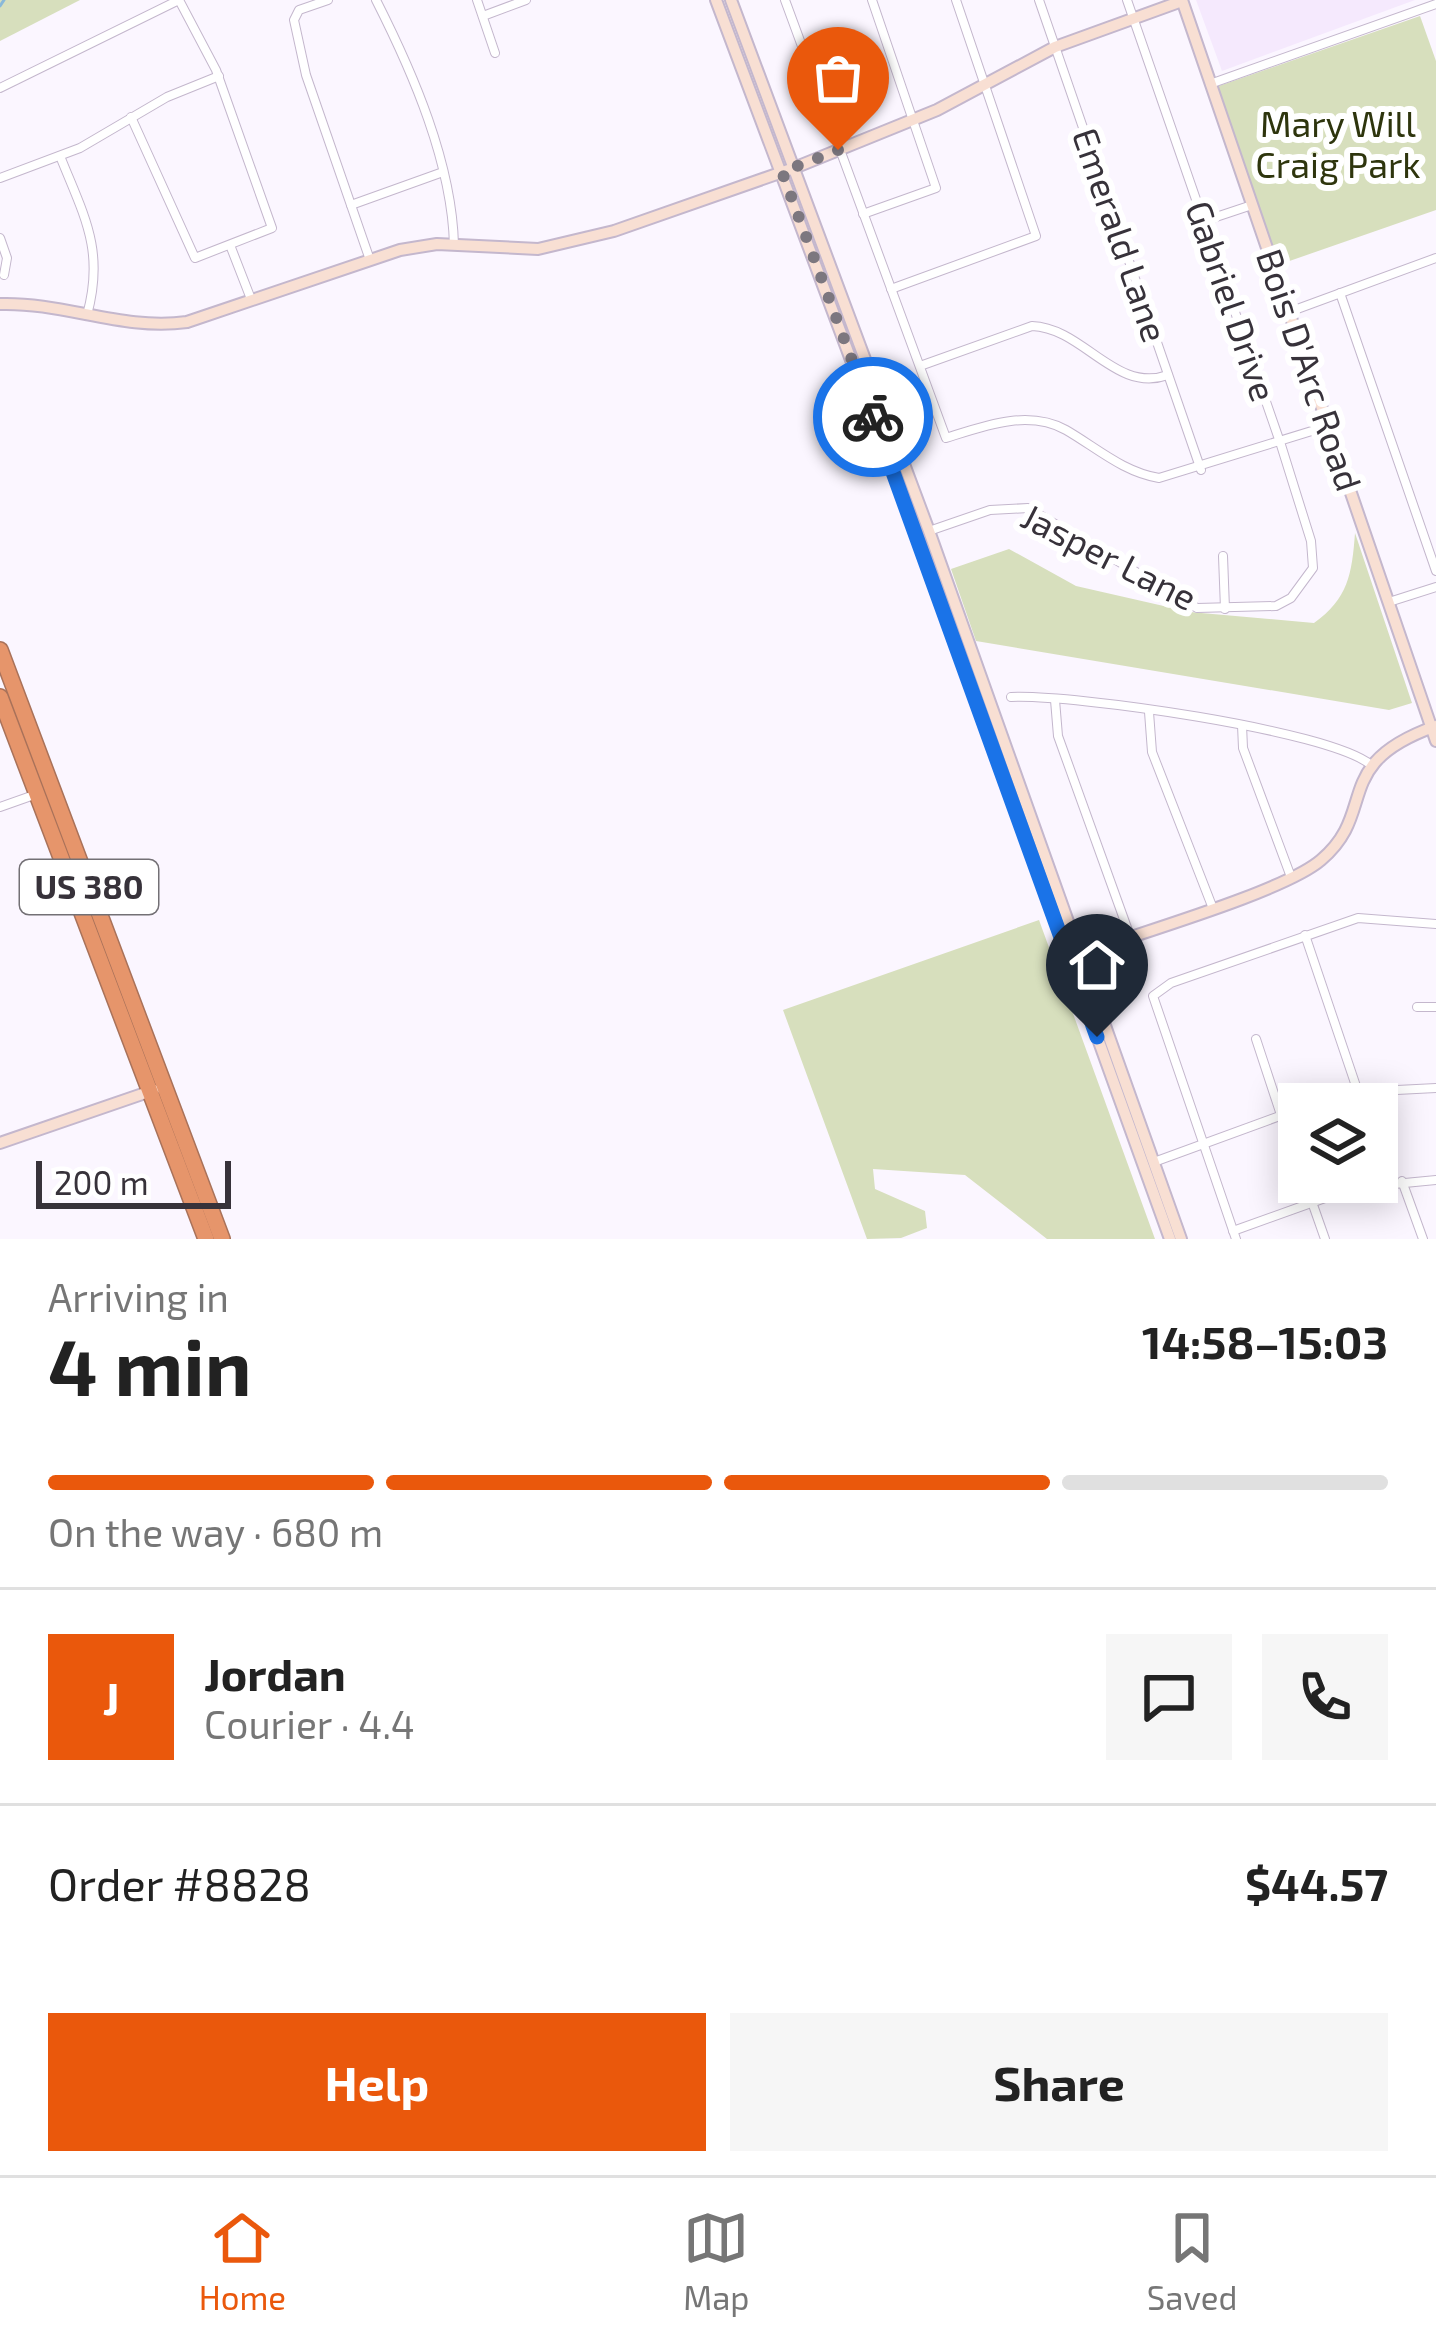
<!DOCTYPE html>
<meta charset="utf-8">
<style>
:root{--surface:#fff;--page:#f6f6f6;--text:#222;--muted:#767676;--line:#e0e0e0;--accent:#ea580c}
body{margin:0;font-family:"Exo 2",sans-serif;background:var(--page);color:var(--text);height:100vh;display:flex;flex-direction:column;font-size:45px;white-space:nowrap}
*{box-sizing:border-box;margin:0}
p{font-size:39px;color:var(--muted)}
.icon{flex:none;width:66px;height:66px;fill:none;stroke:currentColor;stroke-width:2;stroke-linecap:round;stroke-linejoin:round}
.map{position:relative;height:1239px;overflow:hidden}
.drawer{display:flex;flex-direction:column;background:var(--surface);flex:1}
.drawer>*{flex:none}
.tools{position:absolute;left:1278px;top:1083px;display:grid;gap:24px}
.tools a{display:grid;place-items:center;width:120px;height:120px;border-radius:0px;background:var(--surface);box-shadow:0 6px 30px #0003;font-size:60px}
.scale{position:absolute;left:36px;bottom:30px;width:195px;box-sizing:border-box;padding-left:12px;border:6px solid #37323a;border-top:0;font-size:33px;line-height:42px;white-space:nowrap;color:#37323a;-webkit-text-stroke:9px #fff;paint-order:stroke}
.pin{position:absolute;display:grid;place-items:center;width:102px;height:102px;color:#fff;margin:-123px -51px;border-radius:50% 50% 50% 0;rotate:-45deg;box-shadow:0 0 12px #0007}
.pin .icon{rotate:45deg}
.courier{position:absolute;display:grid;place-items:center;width:120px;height:120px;margin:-60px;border:9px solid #1a73e8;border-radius:50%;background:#fff;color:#222;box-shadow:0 3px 15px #0007}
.summary em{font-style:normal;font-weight:700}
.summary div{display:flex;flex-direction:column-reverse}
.summary{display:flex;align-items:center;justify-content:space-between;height:204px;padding:0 48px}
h1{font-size:78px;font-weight:700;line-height:90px}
.bar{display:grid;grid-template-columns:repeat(4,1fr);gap:18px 12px;align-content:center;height:144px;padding:0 48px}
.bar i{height:15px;border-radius:9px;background:var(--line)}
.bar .selected{background:var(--accent)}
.bar p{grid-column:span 4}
.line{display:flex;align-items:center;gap:30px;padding:0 48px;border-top:3px solid var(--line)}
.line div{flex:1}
.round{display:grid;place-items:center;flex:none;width:126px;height:126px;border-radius:0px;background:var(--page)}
.action{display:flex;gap:24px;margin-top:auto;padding:24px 48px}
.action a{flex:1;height:138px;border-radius:0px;background:var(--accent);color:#fff;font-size:48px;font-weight:700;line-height:138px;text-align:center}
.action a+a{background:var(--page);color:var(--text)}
.tabs{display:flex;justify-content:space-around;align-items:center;height:168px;border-top:3px solid var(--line);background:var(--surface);font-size:33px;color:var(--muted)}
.tabs a{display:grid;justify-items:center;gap:6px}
.tabs .selected{color:var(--accent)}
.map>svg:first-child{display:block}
.education{fill:#f5e9fd}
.green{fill:#d7dfbd}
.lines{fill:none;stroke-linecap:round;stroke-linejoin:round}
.stream{stroke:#89b8d9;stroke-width:3}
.street-casing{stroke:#c4b7cd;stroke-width:10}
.secondary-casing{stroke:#c4b7cd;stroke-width:14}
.highway-casing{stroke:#a9725a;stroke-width:18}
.street{stroke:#fff;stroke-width:8}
.secondary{stroke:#f8dfd3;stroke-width:10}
.highway{stroke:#e6956b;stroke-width:15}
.done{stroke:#7c777f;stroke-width:12;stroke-dasharray:0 21.6}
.route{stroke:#1a73e8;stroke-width:15}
.labels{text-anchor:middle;stroke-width:12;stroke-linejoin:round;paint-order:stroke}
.shield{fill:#fff;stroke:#737075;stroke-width:3}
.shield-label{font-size:33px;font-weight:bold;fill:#37323a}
.park-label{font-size:36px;fill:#2e350d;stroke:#fff}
.street-label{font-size:36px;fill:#37323a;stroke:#fff}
</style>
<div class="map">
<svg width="1436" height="1239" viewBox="0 0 1436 1239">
<rect width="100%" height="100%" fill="#fbf6ff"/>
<path class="education" d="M1196 0H1415L1222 71Z"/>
<g class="green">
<path d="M0 0H80L0 41Z"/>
<path d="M1420 16 1436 61V210L1278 265 1216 87Z"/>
<path d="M1355 533 1412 703 1389 710 976 641 951 569 1009 549 1076 586 1190 612 1314 623C1348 599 1352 574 1355 533Z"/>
<path d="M1039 920 1155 1239H1047L965 1175 873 1169 875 1189 925 1211 927 1228 901 1238 867 1239 783 1010Z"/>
</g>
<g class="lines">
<path class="stream" d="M0 6 4 0"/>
<defs>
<g id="street">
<path d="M328 0 299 10 294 20 306 75 370 260"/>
<path d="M376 0C413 73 452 163 454 245"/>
<path d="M477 0 495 53"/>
<path d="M785 0 946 438C984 426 1028 409 1066 430 1097 448 1123 472 1159 478L1328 426"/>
<path d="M1039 0 1201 470"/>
<path d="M483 16 526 0"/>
<path d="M1210 84 1436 4"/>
<path d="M0 88 179 0 216 70 272 228 195 258 131 117"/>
<path d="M60 156C84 216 105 250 87 315"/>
<path d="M0 178 80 148 167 97 219 76"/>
<path d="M351 205 443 172"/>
<path d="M863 214 936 188 872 0"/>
<path d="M1204 221 1252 205"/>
<path d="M0 238 7 258 4 275"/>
<path d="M230 245 251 299"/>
<path d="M891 289 1036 236 956 0"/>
<path d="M1340 293 1436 571"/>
<path d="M1289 312 1436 258"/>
<path d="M920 366 1032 326C1084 328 1115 394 1168 375"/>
<path d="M929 531 990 510 1028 508 1197 608 1276 606 1291 598 1313 568 1311 541 1281 445 1127 0"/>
<path d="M1223 556 1225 609"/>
<path d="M1389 602 1436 587"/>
<path d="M1011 697C1072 694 1329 730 1371 765"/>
<path d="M1055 700 1058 736 1130 936"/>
<path d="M1149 712 1152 752 1212 906"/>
<path d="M1242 725 1243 748 1291 877"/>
<path d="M0 807 34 795"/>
<path d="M1305 935 1358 1092"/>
<path d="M1417 1007H1436"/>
<path d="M1256 1039 1281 1115"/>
<path d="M1315 1104 1358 1092 1436 1088"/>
<path d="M1154 1162 1299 1109"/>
<path d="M1402 1181 1423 1239"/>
<path d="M1312 1202 1325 1239"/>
<path d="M1233 1231 1353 1188 1436 1180"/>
<path d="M1236 1239 1153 996 1171 983 1358 918 1436 924"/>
</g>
<g id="secondary">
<path d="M716 0 917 536 1170 1239"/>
<path d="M731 0 929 531 1181 1239"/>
<path d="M1182 0 1436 741"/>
<path d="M0 304C65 302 122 331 187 322L400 250 437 244 538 249 614 231 794 168 937 110 1055 47 1182 1"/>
<path d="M1078 955C1132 935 1284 892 1321 860 1379 811 1329 764 1436 726"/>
<path d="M0 1143 154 1090"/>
</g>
<g id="highway">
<path d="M0 650 222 1239"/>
<path d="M0 697 206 1239"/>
</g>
</defs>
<use href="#street" class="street-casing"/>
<use href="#secondary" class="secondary-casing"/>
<use href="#highway" class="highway-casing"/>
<use href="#street" class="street"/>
<use href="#secondary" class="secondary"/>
<use href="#highway" class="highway"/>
</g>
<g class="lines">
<path class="done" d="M838 150 782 172 873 417"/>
<path class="route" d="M873 417 1097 1037"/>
</g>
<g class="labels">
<rect class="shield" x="20" y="860" width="138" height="54" rx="9"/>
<g class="shield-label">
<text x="89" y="899">US 380</text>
</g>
<g class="park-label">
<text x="1338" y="137">Mary Will<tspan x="1338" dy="41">Craig Park</tspan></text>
</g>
<g class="street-label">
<text transform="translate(1120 235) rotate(71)" y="13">Emerald Lane</text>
<text transform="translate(1231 301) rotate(71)" y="13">Gabriel Drive</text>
<text transform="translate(1309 370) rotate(71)" y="13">Bois D'Arc Road</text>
<text transform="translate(1109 557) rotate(27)" y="13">Jasper Lane</text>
</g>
</g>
</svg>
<div class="tools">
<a><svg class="icon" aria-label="layers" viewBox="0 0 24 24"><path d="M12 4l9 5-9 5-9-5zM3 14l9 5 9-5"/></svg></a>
</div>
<div class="scale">200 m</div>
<div class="pin" style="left:838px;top:150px;background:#ea580c"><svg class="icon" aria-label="bag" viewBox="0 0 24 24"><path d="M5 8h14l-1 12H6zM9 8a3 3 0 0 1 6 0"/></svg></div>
<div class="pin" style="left:1097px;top:1037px;background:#1f2937"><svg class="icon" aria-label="home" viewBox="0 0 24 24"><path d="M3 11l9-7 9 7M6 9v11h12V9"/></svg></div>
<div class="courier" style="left:873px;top:417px"><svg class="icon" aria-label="bike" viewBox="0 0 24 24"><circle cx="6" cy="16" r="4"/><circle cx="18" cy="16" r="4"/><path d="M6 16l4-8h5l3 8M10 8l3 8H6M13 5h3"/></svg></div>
</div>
<section class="drawer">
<div class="summary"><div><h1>4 min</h1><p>Arriving in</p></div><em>14:58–15:03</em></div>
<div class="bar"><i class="selected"></i><i class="selected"></i><i class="selected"></i><i></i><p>On the way · 680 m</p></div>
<div class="line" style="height:216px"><b class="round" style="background:var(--accent);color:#fff">J</b><div><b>Jordan</b><p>Courier · 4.4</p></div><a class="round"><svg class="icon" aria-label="chat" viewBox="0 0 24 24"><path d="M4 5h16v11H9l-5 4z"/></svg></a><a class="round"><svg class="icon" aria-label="phone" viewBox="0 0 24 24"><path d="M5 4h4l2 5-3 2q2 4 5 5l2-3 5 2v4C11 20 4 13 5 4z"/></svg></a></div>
<div class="line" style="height:156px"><div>Order #8828</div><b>$44.57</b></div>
<div class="action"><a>Help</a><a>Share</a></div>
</section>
<nav class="tabs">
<a class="selected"><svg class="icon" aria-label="home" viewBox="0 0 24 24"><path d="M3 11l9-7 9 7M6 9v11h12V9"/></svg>Home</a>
<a><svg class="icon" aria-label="map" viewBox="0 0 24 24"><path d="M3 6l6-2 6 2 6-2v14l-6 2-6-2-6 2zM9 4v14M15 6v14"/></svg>Map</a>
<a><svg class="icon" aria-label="saved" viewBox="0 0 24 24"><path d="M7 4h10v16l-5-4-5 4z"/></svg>Saved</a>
</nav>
